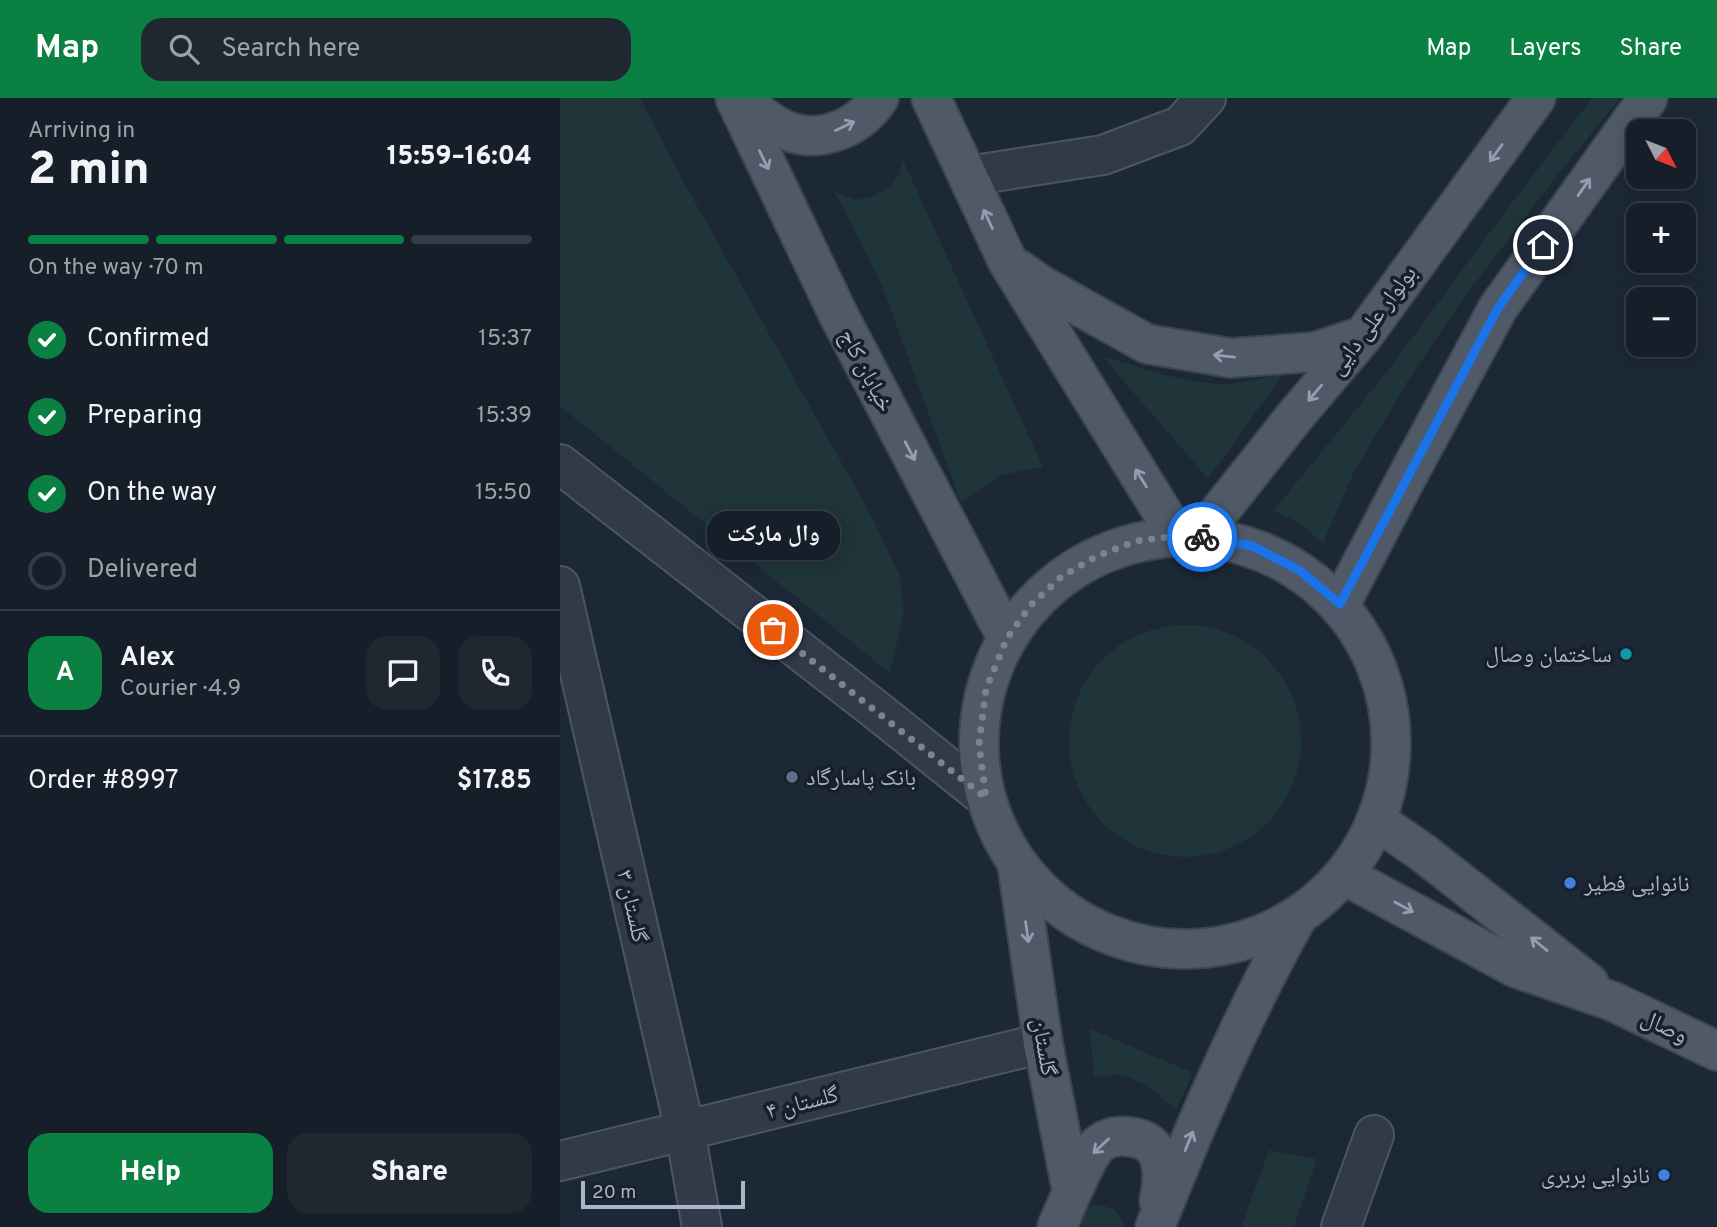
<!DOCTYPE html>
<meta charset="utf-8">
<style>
:root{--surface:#161e29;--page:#1f2731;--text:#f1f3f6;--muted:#9ea2a8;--line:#353c46;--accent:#0b8043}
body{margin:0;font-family:Overpass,"Noto Naskh Arabic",sans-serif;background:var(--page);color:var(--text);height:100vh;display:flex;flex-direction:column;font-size:26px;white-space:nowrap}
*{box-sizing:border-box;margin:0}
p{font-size:23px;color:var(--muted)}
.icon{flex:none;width:38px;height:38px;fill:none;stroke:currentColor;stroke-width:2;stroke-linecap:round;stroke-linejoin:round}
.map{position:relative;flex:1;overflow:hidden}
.drawer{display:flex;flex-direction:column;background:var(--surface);width:560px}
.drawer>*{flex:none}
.needle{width:46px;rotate:132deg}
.fabs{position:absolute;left:1066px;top:21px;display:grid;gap:14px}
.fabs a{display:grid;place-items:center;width:70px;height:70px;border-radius:14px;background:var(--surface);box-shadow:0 4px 18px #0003,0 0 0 2px var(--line);font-size:35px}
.scale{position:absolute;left:21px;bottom:18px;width:164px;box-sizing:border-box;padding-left:7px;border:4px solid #abb5c5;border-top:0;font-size:19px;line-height:24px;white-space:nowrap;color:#abb5c5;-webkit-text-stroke:5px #171f2c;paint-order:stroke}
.pin{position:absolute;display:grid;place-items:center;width:60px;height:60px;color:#fff;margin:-30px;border:4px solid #fff;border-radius:50%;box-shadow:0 2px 7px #0007}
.courier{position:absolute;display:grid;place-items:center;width:70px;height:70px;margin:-35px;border:5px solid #1a73e8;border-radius:50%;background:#fff;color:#222;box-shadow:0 2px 9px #0007}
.bubble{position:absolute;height:49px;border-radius:21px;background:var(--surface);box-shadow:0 4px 18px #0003,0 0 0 2px var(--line);font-size:23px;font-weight:800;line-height:49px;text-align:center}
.head em{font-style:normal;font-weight:800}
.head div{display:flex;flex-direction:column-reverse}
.head{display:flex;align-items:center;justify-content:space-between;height:119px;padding:0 28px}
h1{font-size:46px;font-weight:800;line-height:52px}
.bar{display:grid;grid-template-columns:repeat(4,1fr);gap:10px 7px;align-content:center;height:84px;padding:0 28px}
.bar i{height:9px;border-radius:5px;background:var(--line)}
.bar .active{background:var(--accent)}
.bar p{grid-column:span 4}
.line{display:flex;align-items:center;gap:18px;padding:0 28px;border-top:2px solid var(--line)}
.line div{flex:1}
.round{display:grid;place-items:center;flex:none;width:74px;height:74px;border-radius:21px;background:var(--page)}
ol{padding:0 28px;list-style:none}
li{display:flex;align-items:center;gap:21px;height:77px}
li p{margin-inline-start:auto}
li .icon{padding:7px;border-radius:50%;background:var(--accent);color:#fff;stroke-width:4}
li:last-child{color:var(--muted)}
li i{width:38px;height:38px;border:4px solid var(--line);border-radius:50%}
.primary-button{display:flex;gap:14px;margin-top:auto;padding:14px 28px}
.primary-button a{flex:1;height:80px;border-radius:21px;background:var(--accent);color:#fff;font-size:28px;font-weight:800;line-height:80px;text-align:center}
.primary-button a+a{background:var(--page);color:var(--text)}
header{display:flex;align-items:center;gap:42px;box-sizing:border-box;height:98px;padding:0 35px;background:var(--accent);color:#fff}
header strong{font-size:33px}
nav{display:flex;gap:38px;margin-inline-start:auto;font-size:24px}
.search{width:490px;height:63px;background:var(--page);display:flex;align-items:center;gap:18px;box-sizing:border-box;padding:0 24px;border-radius:21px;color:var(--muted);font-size:26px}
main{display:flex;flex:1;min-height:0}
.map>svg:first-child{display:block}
.green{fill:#1f3539}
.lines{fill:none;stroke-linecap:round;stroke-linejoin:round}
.minor-casing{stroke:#4c5563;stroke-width:42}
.major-casing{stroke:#3b4351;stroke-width:42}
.minor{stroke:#313a48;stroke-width:38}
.major{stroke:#4f5968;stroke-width:38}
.oneway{stroke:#949eae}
.done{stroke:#798493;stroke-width:7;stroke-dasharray:0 12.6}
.route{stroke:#1a73e8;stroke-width:9}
.culture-dot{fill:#0f9aa8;stroke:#171f2c;stroke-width:2.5}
.service-dot{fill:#5c6f8a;stroke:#171f2c;stroke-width:2.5}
.shop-dot{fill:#3f7fe0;stroke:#171f2c;stroke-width:2.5}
.labels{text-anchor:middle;stroke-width:7;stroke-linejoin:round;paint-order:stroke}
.street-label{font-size:23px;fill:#abb5c5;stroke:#171f2c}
.poi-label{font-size:23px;fill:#abb5c5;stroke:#171f2c;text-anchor:end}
</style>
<header>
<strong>Map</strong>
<div class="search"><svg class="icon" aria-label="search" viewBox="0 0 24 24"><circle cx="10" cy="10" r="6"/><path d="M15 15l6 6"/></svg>Search here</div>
<nav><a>Map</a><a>Layers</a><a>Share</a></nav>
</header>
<main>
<section class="drawer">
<div class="head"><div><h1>2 min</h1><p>Arriving in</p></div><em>15:59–16:04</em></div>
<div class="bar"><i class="active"></i><i class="active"></i><i class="active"></i><i></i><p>On the way · 70 m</p></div>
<ol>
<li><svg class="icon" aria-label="check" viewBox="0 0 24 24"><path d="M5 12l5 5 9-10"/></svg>Confirmed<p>15:37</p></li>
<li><svg class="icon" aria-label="check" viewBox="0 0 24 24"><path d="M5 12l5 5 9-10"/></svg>Preparing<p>15:39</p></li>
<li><svg class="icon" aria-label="check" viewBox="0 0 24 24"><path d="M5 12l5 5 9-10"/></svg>On the way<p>15:50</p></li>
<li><i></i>Delivered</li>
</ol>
<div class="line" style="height:126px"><b class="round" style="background:var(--accent);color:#fff">A</b><div><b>Alex</b><p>Courier · 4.9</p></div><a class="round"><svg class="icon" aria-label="chat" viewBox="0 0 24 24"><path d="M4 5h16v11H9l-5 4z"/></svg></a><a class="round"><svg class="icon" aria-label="phone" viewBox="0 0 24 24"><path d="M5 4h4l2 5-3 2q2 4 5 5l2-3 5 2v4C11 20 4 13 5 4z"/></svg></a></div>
<div class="line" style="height:91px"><div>Order #8997</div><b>$17.85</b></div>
<div class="primary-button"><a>Help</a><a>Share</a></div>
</section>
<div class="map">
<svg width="1157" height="1129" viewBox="0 0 1157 1129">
<rect width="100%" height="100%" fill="#1d2837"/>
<g class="green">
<path d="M0 0H80L122 81 311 417 339 476 344 513 330 575 0 308Z"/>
<path d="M1032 0H1060L992 84 902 202 847 284 793 376 763 445 742 427 714 412 830 270 942 118Z"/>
<path d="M343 62 483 369 440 377 401 405 323 190 275 94 295 102 314 98 331 87 339 77Z"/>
<path d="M542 258C578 269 632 288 669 286 687 284 705 279 723 276L648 381Z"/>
<circle cx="625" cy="643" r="116"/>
<path d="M530 931 633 975 616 1012C601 998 579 979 557 977 550 976 541 979 534 980Z"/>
<path d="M709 1052 757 1061 734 1129H681Z"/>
<path d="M532 1107C550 1107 558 1111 564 1129H511L515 1119Z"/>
</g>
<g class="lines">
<defs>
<g id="minor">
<path d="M408 78 543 57 620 28 646 0"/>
<path d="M0 366 320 615 426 700"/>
<path d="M0 488 125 1033 142 1129"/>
<path d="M0 1063 483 945"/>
<path d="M781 1129 814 1037"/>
</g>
<g id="major">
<path d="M175 0 278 216 447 540"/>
<path d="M181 0C195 12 208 25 225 32 260 47 299 30 319 0"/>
<path d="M371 0 448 164 617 438"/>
<path d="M458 171 481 187 587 246 670 260 754 254 803 238"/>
<path d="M640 438 736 317 803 238 976 0"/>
<circle cx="625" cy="645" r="206"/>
<path d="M780 507 848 377 938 210 1088 0"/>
<path d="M817 723 862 754 1029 885"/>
<path d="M457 766 483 945 512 1094 497 1129"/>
<path d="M784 777 956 870 1052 903 1157 953"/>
<path d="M512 1094C520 1079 527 1057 539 1046 548 1039 559 1037 570 1039 605 1042 605 1076 599 1103"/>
<path d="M595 1129C637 1023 682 918 738 818"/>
</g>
</defs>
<use href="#minor" class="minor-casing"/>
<use href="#major" class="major-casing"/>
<use href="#minor" class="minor"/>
<use href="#major" class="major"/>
</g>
<defs><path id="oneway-shaft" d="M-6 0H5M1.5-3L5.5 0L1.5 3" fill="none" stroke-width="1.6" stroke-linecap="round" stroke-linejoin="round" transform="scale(1.75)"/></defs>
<g class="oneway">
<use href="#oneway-shaft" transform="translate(285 28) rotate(-25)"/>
<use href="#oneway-shaft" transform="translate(936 55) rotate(126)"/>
<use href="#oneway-shaft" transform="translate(204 62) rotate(64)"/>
<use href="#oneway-shaft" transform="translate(1024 89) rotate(-55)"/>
<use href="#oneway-shaft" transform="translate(428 121) rotate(-115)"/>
<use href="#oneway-shaft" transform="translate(664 258) rotate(-174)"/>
<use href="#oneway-shaft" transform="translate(755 295) rotate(130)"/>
<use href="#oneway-shaft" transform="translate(350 353) rotate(62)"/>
<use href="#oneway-shaft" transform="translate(581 380) rotate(-122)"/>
<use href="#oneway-shaft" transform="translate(844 809) rotate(29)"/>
<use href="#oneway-shaft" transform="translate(467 834) rotate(82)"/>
<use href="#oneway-shaft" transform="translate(979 846) rotate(-141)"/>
<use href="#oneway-shaft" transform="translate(629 1043) rotate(-68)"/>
<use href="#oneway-shaft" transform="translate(541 1048) rotate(137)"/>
</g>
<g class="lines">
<path class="done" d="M213 532 426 700 419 646 426 591 447 540 471 507 501 479 537 458 576 443 617 438 642 439"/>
<path class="route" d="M642 439 692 448 739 472 780 506 938 210 983 147"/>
</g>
<circle class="culture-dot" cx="1066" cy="556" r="7"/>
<circle class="service-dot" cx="232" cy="679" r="7"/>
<g class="shop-dot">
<circle cx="1010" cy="785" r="7"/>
<circle cx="1104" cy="1077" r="7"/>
</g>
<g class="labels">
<g class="street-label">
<text transform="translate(812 222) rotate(-53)" y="8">بولوار علی دایی</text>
<text transform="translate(307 272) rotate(62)" y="8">خیابان کاج</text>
<text transform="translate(73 808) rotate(77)" y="8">گلستان ۳</text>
<text transform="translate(1105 928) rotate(26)" y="8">وصال</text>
<text transform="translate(485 949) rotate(80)" y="8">گلستان</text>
<text transform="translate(242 1004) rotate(-14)" y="8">گلستان ۴</text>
</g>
<g class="poi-label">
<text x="1052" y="564">ساختمان وصال</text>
<text x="246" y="687" text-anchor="start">بانک پاسارگاد</text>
<text x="1024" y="793" text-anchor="start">نانوایی فطیر</text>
<text x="1090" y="1085">نانوایی بربری</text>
</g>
</g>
</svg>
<div class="fabs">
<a><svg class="needle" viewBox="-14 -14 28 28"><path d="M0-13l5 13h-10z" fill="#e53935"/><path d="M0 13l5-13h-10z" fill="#9ea2a8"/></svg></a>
<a>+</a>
<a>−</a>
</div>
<div class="scale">20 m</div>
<div class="pin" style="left:213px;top:532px;background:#ea580c"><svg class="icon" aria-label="bag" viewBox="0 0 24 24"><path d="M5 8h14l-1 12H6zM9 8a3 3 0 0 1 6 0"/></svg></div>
<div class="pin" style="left:983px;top:147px;background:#1f2937"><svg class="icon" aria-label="home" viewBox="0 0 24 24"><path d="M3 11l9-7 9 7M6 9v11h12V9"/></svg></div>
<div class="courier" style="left:642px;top:439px"><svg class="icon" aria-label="bike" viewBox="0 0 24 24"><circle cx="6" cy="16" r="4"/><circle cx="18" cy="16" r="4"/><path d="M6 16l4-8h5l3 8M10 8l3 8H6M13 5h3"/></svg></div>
<div class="bubble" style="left:147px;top:413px;width:133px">وال مارکت</div>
</div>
</main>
